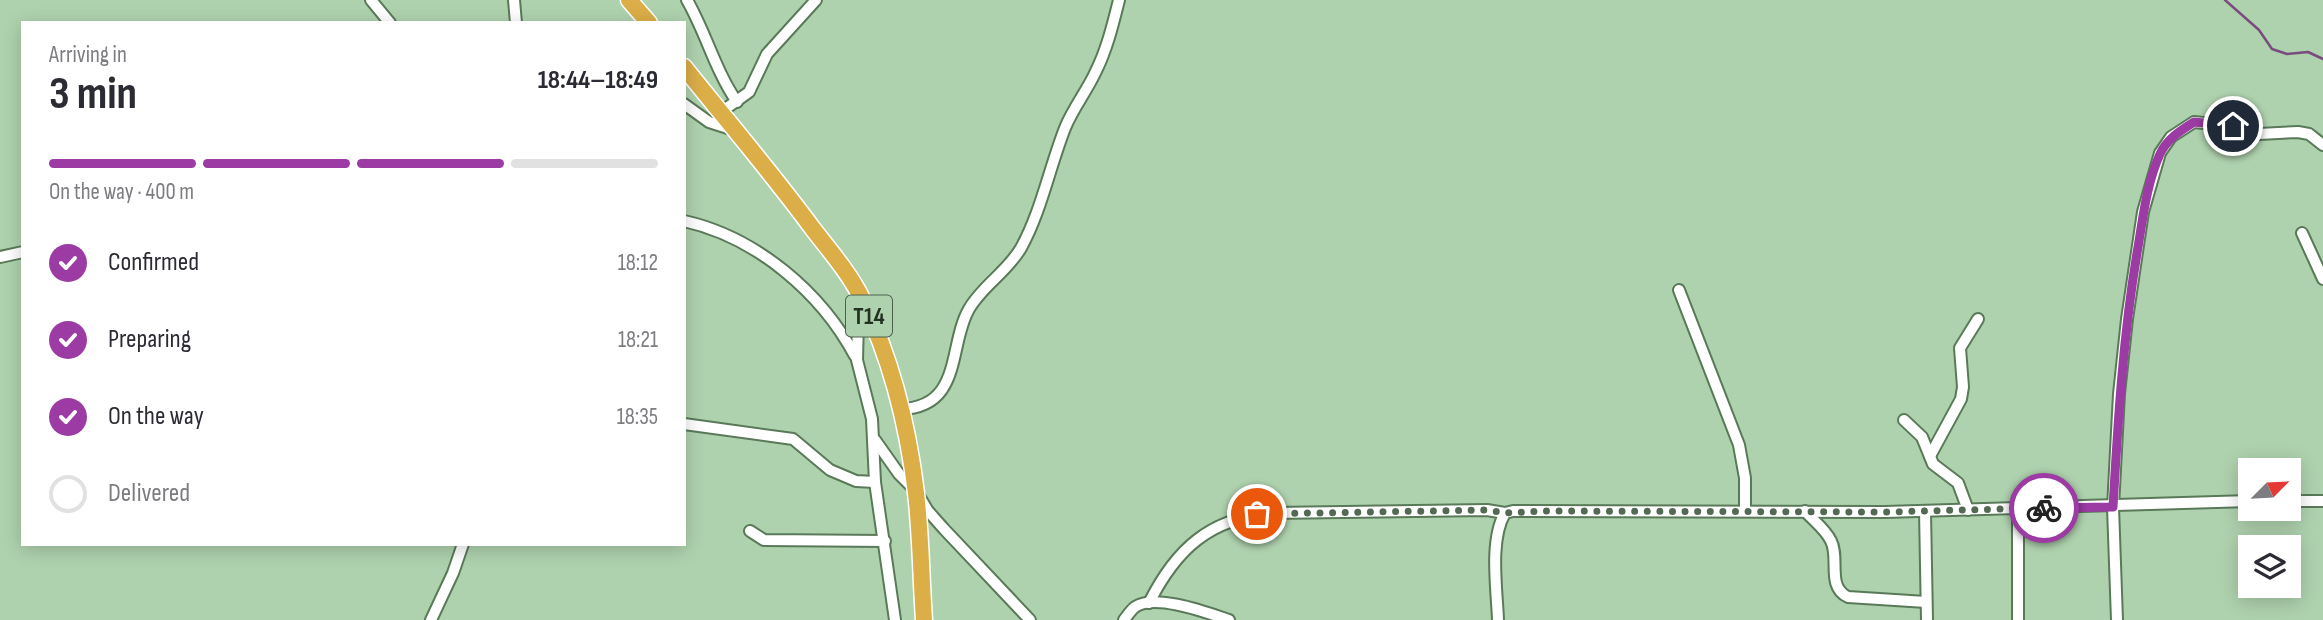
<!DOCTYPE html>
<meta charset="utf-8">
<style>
:root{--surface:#fff;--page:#f2f2f3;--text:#2b2b33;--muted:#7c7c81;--line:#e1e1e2;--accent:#9b3ba3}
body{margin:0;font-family:"Sofia Sans Condensed",sans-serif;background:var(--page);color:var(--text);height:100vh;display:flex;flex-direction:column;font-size:26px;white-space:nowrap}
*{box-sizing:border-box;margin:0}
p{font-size:23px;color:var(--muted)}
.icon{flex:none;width:38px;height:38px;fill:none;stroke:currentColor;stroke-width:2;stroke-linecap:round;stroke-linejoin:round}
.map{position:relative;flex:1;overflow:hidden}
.drawer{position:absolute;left:21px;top:21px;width:665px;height:525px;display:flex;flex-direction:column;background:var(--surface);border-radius:0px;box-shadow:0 4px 18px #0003}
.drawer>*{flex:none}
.needle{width:46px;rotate:66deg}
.controls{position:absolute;left:2238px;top:458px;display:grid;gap:14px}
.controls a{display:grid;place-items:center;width:63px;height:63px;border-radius:0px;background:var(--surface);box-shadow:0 4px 18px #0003;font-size:35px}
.pin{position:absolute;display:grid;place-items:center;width:60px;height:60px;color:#fff;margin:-30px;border:4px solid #fff;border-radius:50%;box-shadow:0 2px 7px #0007}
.courier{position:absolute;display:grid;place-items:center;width:70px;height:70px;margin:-35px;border:5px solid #9b3ba3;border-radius:50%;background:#fff;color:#222;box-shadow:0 2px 9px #0007}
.headline em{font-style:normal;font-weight:700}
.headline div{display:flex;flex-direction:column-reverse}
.headline{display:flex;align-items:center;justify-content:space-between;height:119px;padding:0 28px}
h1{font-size:46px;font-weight:700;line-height:52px}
.bar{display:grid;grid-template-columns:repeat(4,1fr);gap:10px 7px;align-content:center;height:84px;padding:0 28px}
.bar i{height:9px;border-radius:5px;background:var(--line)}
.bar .active{background:var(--accent)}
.bar p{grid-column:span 4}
ol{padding:0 28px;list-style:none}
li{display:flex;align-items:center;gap:21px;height:77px}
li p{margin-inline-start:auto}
li .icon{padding:7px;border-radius:50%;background:var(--accent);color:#fff;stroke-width:4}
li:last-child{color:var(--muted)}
li i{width:38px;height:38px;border:4px solid var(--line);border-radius:50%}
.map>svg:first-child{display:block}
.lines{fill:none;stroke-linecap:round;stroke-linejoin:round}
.stream{stroke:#7a4c7e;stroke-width:2.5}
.minor-casing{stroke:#597959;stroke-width:14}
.highway-casing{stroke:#fff;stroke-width:19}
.minor{stroke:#fff;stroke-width:10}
.highway{stroke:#dbae48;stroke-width:16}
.done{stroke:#546954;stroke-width:7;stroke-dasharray:0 12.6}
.route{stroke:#9b3ba3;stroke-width:9}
.labels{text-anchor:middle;stroke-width:7;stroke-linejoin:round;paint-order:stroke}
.shield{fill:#afd2ae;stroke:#4d614d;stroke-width:2}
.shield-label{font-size:24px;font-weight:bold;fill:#233123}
</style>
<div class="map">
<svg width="2323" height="620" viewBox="0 0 2323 620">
<rect width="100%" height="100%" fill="#afd2ae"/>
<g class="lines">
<path class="stream" d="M2225 0 2259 30 2272 49 2287 54 2308 52 2323 59"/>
<defs>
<g id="minor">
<path d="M371 0 390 23"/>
<path d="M514 0 516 23"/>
<path d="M687 0C706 33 715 70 737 102"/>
<path d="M684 104 709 122 737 131"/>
<path d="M721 112 749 92 767 54 816 0"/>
<path d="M684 221C756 237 821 292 855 356"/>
<path d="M2302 233 2323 279"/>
<path d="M0 257 23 252"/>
<path d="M1679 290 1739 445 1745 478V511"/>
<path d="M861 300 858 321 857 360 872 419 875 482 895 620"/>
<path d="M900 409C963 408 948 345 969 309 982 286 1007 272 1021 248 1041 212 1050 166 1065 128 1073 108 1087 91 1096 71 1107 49 1113 24 1119 0"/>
<path d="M1904 420 1922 437 1933 464 1958 483 1968 510"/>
<path d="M684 424 793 439 830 470 856 481 875 482"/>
<path d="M875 440 899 474 916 491 928 511 944 529 1030 620"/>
<path d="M1930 456 1961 399 1963 387 1960 348 1978 319"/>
<path d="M2289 501H2323"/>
<path d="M2018 509V620"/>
<path d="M1805 511C1813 520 1826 530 1831 541 1840 558 1826 587 1848 597L1926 602"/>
<path d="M1925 511 1927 620"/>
<path d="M750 531 764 540 885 541"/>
<path d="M1149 603C1176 549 1210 518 1272 513L1487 510 1505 513"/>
<path d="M431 620 453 573 463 544"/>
<path d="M1124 620C1127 616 1131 610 1135 607 1155 593 1208 613 1229 620"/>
<path d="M1498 620C1497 590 1489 540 1505 513L1513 511 1885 512 2250 501"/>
<path d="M2117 620 2113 507 2119 394 2127 319 2143 212 2160 153 2171 137 2194 122 2233 126 2259 134 2298 132 2309 134 2323 145"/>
</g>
<g id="highway">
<path d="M629 0 649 23"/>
<path d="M684 67C727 121 772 173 813 229 830 251 850 274 862 299 891 358 908 427 916 493 921 535 921 578 924 620"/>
</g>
</defs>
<use href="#minor" class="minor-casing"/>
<use href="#highway" class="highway-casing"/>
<use href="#minor" class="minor"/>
<use href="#highway" class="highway"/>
</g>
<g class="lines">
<path class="done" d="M1257 514 1487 510 1505 513 1544 511 1885 512 2044 508"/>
<path class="route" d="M2044 508 2113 507C2118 421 2123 337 2137 253 2143 219 2146 185 2160 154 2167 139 2180 131 2194 122L2233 126"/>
</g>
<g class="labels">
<rect class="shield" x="846" y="295.5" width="46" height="41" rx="5"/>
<g class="shield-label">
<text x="869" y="324">T14</text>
</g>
</g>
</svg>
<div class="controls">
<a><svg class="needle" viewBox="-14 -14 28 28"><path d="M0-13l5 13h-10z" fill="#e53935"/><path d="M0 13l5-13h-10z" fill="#7c7c81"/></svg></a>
<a><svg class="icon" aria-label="layers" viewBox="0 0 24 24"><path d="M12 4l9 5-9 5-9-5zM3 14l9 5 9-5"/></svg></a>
</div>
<div class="pin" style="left:1257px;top:514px;background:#ea580c"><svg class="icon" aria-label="bag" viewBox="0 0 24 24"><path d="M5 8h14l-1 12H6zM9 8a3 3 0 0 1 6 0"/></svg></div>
<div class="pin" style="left:2233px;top:126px;background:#1f2937"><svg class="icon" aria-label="home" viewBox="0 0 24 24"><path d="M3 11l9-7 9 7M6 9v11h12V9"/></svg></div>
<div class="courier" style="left:2044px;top:508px"><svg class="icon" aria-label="bike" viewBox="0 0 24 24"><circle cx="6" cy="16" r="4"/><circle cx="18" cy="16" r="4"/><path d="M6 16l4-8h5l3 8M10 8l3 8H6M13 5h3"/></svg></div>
<section class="drawer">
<div class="headline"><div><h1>3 min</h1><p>Arriving in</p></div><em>18:44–18:49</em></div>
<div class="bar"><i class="active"></i><i class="active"></i><i class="active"></i><i></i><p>On the way · 400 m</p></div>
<ol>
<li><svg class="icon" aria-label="check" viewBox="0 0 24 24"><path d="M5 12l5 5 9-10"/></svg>Confirmed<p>18:12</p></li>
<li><svg class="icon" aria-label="check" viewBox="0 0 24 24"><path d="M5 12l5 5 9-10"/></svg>Preparing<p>18:21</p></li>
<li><svg class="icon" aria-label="check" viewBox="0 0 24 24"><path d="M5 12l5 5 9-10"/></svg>On the way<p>18:35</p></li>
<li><i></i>Delivered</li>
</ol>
</section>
</div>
